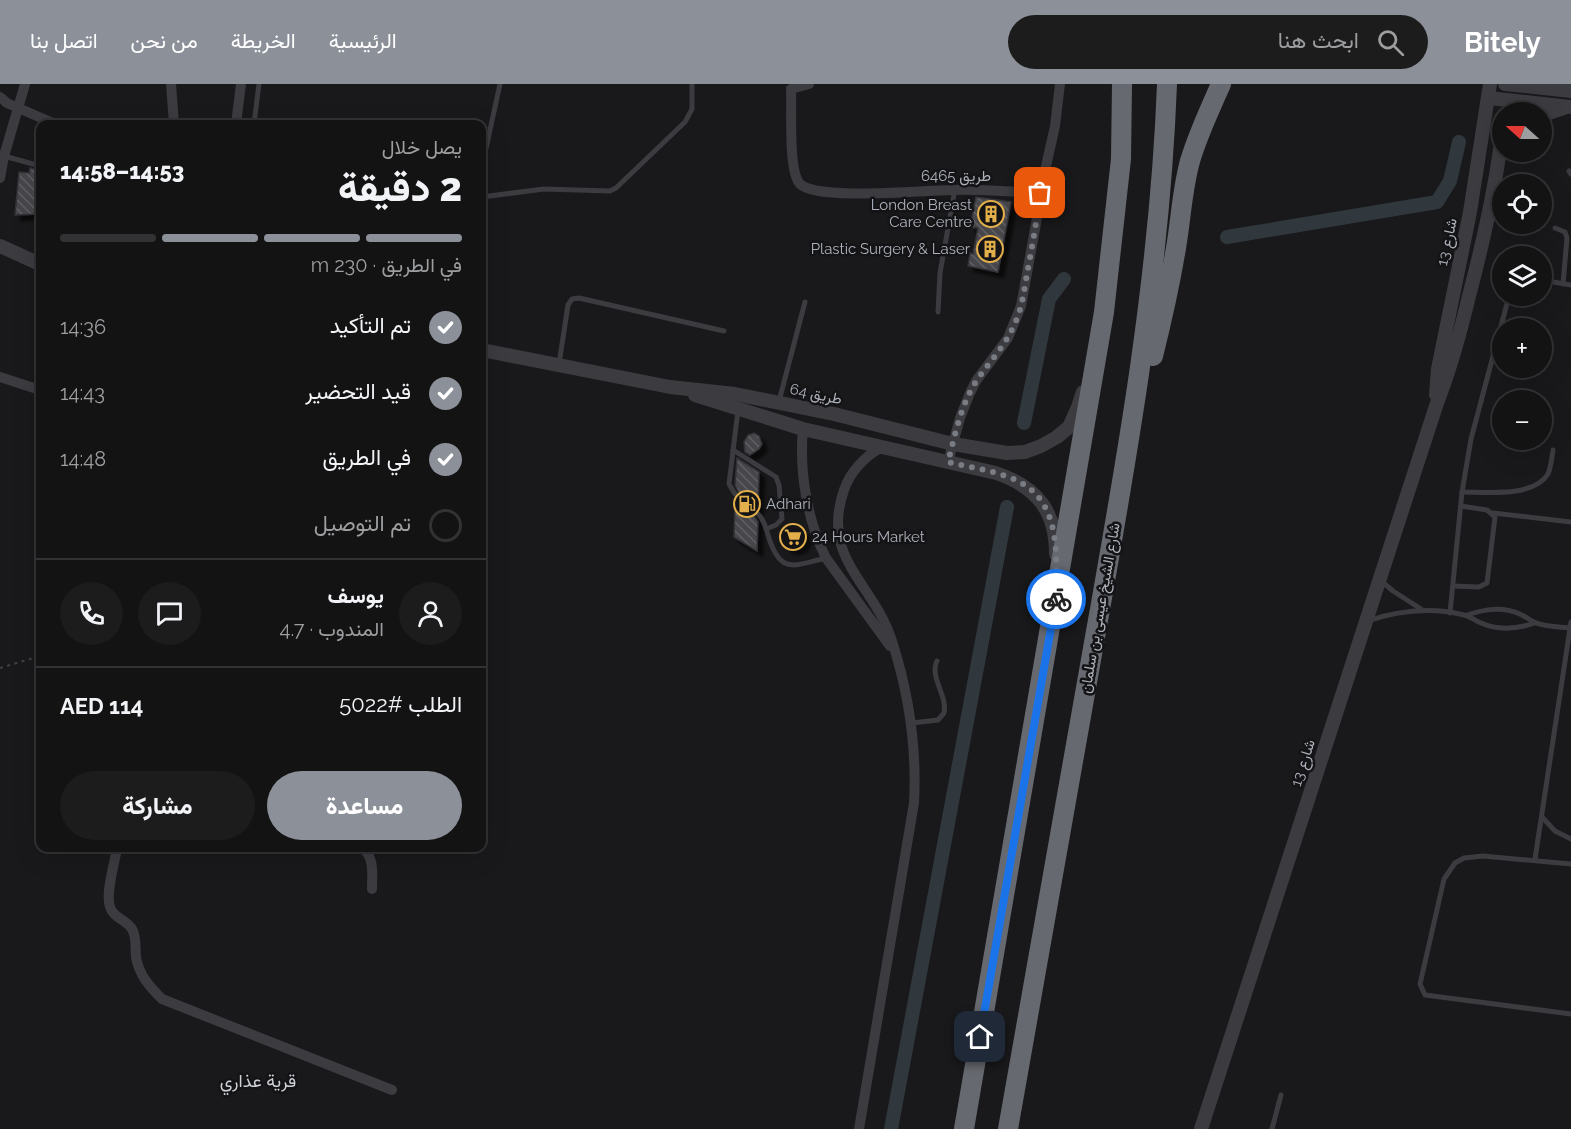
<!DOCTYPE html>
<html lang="ar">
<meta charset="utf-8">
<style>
:root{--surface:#131314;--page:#1c1c1d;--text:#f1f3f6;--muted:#9d9ea0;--line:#323234;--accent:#8c9099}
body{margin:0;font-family:Raleway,Vazirmatn,sans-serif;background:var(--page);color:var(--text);direction:rtl;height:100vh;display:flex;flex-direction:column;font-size:22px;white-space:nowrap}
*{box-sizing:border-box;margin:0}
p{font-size:20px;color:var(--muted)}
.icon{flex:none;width:33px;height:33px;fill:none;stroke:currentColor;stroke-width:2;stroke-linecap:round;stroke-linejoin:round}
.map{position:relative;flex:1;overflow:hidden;direction:ltr}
.panel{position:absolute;left:36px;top:36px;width:450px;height:732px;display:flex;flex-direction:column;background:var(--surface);border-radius:12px;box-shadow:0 6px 24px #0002,0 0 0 2px var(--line);direction:rtl}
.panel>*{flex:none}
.needle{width:39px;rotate:291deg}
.tools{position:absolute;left:1492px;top:18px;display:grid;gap:12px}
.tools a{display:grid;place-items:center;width:60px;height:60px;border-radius:50%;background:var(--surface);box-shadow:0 6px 24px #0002,0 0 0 2px var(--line);font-size:30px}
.pin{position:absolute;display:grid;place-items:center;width:51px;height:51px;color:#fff;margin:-26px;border-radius:12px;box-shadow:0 3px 9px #0006}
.courier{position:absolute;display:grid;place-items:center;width:60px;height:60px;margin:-30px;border:4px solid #1a73e8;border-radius:50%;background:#fff;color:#222;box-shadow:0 2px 8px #0007}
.overview em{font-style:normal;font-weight:800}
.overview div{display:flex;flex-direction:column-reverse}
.overview{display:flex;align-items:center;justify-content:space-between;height:102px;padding:0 24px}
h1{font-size:39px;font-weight:800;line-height:45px}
.bar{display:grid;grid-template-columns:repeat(4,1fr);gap:9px 6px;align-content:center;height:72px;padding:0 24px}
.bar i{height:8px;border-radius:4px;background:var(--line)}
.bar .current{background:var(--accent)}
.bar p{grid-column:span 4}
.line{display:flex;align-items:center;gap:15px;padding:0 24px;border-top:2px solid var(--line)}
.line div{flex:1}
.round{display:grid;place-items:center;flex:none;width:63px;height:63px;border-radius:32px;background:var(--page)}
ol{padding:0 24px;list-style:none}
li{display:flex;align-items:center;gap:18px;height:66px}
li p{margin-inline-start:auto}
li .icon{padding:6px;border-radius:50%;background:var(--accent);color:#fff;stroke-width:4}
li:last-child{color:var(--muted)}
li i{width:33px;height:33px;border:3px solid var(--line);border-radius:50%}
.button{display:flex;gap:12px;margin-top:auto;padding:12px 24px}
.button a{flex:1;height:69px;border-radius:36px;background:var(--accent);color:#fff;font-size:24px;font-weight:800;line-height:69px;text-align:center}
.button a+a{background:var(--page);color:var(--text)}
header{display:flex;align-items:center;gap:36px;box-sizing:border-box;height:84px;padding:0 30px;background:var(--accent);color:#fff}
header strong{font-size:28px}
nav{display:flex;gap:33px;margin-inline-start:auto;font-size:21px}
.search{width:420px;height:54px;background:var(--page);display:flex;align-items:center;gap:15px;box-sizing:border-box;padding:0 21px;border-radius:33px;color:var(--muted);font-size:22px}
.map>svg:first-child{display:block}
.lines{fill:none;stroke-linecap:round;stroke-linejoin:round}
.canal{stroke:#30383e;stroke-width:14}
.building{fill:url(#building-back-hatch);stroke:#333337;stroke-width:1.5;filter:url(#shadow)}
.path{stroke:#414247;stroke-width:2;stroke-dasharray:3 4.5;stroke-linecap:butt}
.service{stroke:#3b3b40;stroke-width:5}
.minor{stroke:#3b3b40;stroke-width:10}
.tertiary{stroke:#3b3b40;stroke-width:14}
.motorway{stroke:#676970;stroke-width:20}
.done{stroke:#797c82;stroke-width:6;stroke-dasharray:0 10.8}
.route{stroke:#1a73e8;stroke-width:8}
.labels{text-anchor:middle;stroke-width:5;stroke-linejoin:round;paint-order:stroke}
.street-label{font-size:15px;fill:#adb1ba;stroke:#141416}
.poi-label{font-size:15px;fill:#adb1ba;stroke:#141416;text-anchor:end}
.quarter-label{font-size:18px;fill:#cdd0d6;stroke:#141416}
</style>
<header>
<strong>Bitely</strong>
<div class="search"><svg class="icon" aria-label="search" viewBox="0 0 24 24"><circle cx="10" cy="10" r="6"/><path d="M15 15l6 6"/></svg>ابحث هنا</div>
<nav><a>الرئيسية</a><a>الخريطة</a><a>من نحن</a><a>اتصل بنا</a></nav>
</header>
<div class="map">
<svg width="1571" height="1045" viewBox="0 0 1571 1045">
<defs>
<pattern id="building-back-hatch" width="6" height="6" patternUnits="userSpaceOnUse" patternTransform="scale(1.5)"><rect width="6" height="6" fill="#46474b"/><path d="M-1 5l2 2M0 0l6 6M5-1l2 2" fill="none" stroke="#5e5f63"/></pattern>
<filter id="shadow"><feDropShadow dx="5.5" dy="5.5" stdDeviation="1.5" flood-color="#0009"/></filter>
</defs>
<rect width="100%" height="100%" fill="#19191b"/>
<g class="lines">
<g class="canal">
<path d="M1227 153 1437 118 1450 97 1459 58"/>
<path d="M1024 339 1049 215 1064 195"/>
<path d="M891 1045 1007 423"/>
</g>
</g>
<g class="building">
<path d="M30 84 40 87V130L15 131 19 88 29 89Z"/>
<path d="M976 113 1011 118 998 188 968 182 970 169 973 170 978 144 970 143Z"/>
<path d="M754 349 759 352 762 360 759 365 750 371 745 368 744 358 748 351Z"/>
<path d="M737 374 759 388 758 425 754 427 753 430 758 438 757 467 734 453 735 415 740 411 735 401Z"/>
<circle cx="793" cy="453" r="12"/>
</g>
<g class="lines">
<path class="path" d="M0 584 40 572"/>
<g class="service">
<path d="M254 40 259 0"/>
<path d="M4 72 40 82"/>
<path d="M482 83 500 0"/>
<path d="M1569 87 1571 90"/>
<path d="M482 113 544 105 610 107 616 104 685 38 692 25V0"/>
<path d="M1555 144 1565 148 1567 154 1563 200"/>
<path d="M1542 196 1571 201"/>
<path d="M938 228 940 189 955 105"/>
<path d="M559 280 568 221 572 215 579 214 724 247"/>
<path d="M779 317 805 218"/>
<path d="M733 366 776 393 779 401 782 435 776 441 766 445"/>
<path d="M1462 408C1486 408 1533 414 1548 390 1551 383 1552 373 1553 366"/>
<path d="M735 410 729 400 738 326"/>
<path d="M1493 429 1571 438"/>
<path d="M758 430C764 436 766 443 768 451 780 491 793 482 826 474"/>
<path d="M1380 496 1393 507 1421 525"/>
<path d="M1453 502 1479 503 1487 499 1495 433 1487 426 1461 422"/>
<path d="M1450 529 1462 408 1471 355 1509 212"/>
<path d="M1467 531C1485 525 1503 522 1522 531 1526 533 1530 536 1534 538 1544 543 1560 543 1571 544"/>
<path d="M1368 537C1400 526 1431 523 1464 531 1470 532 1475 537 1481 539 1499 547 1517 545 1535 539"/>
<path d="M912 639 938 636 944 629C948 612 929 593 937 577"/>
<path d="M1542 733 1555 747 1571 755"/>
<path d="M1535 775 1571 538"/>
<path d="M1571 780 1483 772 1464 774 1455 779 1444 795 1420 900 1425 911 1571 930"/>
<path d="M1272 1045 1281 1011"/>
</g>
<g class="minor">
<path d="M171 0 174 40"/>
<path d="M809 0 791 5C792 24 788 88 800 100 818 117 925 106 953 106 982 105 1011 108 1040 109"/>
<path d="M0 13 7 19 55 40"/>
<path d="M236 40 241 0"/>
<path d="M0 94 4 72 25 0"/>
<path d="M0 293 40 306"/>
<path d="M803 345C799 387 807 436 826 474L890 562"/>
<path d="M948 378 960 334 970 309 976 297 1008 254 1021 222 1037 134 1040 109 1055 42 1060 0"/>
<path d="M117 764C115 778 105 809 110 823 113 834 127 836 132 845 137 854 135 864 136 873 139 891 149 902 162 915L392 1006"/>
<path d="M362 764C375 773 372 791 372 805"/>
<path d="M859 1045 914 719C917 663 909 610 892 557 874 499 820 475 844 406 850 388 865 372 882 363"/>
</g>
<g class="tertiary">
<path d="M1505 0 1571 7"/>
<path d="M1489 14 1571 23"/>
<path d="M1542 31 1564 24"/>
<path d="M0 162 40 180"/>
<path d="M482 266 670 303 735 310 834 330 953 360 1007 369 1025 368 1041 362 1057 353 1069 343 1078 323 1083 308"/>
<path d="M695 311 803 345 996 389C1037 403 1056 427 1056 470"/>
<path d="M1436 311 1438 285 1470 128 1490 0"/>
<path d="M1201 1045 1436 322C1450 286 1460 250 1469 212 1484 155 1497 99 1503 41"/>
</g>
<g class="motorway">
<path d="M1153 272C1162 236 1170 200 1176 164 1181 135 1182 106 1190 77 1198 50 1210 25 1221 0"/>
<path d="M964 1045 1104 228 1121 75 1122 0"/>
<path d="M1008 1045C1037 881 1066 717 1095 553 1128 369 1160 187 1167 0"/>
</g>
</g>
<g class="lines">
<path class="done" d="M1040 109C1037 136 1032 163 1027 190 1024 207 1022 224 1015 239 1006 261 990 277 977 296 961 320 955 351 948 378 969 383 991 386 1011 394 1063 414 1056 471 1056 515"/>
<path class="route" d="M980 953 1056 515"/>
</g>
<defs>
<symbol id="building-ring" viewBox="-11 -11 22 22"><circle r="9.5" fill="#141416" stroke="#e3af4a" stroke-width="1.5"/><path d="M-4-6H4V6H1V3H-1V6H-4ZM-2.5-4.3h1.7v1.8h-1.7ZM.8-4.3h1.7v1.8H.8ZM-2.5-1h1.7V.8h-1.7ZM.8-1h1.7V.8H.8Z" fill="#e3af4a"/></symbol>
<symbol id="fuel-ring" viewBox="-11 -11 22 22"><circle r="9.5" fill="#141416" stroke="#e3af4a" stroke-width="1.5"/><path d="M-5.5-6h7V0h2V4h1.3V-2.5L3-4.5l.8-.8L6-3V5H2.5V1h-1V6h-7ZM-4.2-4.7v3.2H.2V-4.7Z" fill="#e3af4a"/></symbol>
<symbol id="supermarket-ring" viewBox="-11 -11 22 22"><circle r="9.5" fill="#141416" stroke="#e3af4a" stroke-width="1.5"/><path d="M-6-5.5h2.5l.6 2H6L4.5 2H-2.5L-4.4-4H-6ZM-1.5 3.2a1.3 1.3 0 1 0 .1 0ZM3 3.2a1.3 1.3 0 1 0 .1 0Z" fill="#e3af4a"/></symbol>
</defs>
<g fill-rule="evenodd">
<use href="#building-ring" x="976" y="115" width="30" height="30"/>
<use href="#building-ring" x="975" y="150" width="30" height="30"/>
<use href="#fuel-ring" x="732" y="405" width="30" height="30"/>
<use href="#supermarket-ring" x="778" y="438" width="30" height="30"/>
</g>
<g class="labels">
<g class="street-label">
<text x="956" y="97">طريق 6465</text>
<text transform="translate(1447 158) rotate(-78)" y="5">شارع 13</text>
<text transform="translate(816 310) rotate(12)" y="5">طريق 64</text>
<text transform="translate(1100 524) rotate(-80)" y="5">شارع الشيخ عيسى بن سلمان</text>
<text transform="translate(1303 679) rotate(-72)" y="5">شارع 13</text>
</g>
<g class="poi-label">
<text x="972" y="126">London Breast<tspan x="972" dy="17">Care Centre</tspan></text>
<text x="970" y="170">Plastic Surgery &amp; Laser</text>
<text x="766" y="425" text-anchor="start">Adhari</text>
<text x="812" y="458" text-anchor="start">24 Hours Market</text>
</g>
<g class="quarter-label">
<text x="258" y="1003">قرية عذاري</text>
</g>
</g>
</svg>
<div class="tools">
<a><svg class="needle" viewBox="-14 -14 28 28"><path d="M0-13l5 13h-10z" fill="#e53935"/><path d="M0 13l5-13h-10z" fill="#9d9ea0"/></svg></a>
<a><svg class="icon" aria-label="locate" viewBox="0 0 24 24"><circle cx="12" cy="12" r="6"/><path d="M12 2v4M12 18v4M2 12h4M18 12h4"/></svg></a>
<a><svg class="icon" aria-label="layers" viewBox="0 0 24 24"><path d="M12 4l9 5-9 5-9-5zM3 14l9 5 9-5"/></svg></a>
<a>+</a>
<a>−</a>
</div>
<div class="pin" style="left:1040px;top:109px;background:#ea580c"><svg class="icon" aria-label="bag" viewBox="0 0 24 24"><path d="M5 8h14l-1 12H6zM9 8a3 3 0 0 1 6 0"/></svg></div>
<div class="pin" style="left:980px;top:953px;background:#1f2937"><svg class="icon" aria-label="home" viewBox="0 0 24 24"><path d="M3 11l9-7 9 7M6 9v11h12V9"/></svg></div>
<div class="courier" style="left:1056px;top:515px"><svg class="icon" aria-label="bike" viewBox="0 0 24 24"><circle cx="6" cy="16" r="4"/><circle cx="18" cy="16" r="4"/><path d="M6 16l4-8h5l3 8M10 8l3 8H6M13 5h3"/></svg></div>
<section class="panel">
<div class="overview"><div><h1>2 دقيقة</h1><p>يصل خلال</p></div><em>14:53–14:58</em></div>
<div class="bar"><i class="current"></i><i class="current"></i><i class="current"></i><i></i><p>في الطريق · 230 m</p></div>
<ol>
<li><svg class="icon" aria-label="check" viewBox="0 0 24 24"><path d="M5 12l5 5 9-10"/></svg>تم التأكيد<p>14:36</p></li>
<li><svg class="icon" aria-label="check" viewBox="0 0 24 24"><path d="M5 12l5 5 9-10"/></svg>قيد التحضير<p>14:43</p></li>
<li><svg class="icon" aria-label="check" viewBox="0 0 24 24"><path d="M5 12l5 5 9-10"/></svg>في الطريق<p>14:48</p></li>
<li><i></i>تم التوصيل</li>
</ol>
<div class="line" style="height:108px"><a class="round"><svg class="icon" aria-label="person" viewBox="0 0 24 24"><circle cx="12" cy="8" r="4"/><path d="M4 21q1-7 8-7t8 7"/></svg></a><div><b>يوسف</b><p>المندوب · 4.7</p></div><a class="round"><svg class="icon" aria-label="chat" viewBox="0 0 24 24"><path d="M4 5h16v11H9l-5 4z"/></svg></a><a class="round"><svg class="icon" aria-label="phone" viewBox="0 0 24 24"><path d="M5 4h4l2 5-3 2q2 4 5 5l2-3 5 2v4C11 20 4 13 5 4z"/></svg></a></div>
<div class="line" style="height:78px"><div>الطلب #5022</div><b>AED 114</b></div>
<div class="button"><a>مساعدة</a><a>مشاركة</a></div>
</section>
</div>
